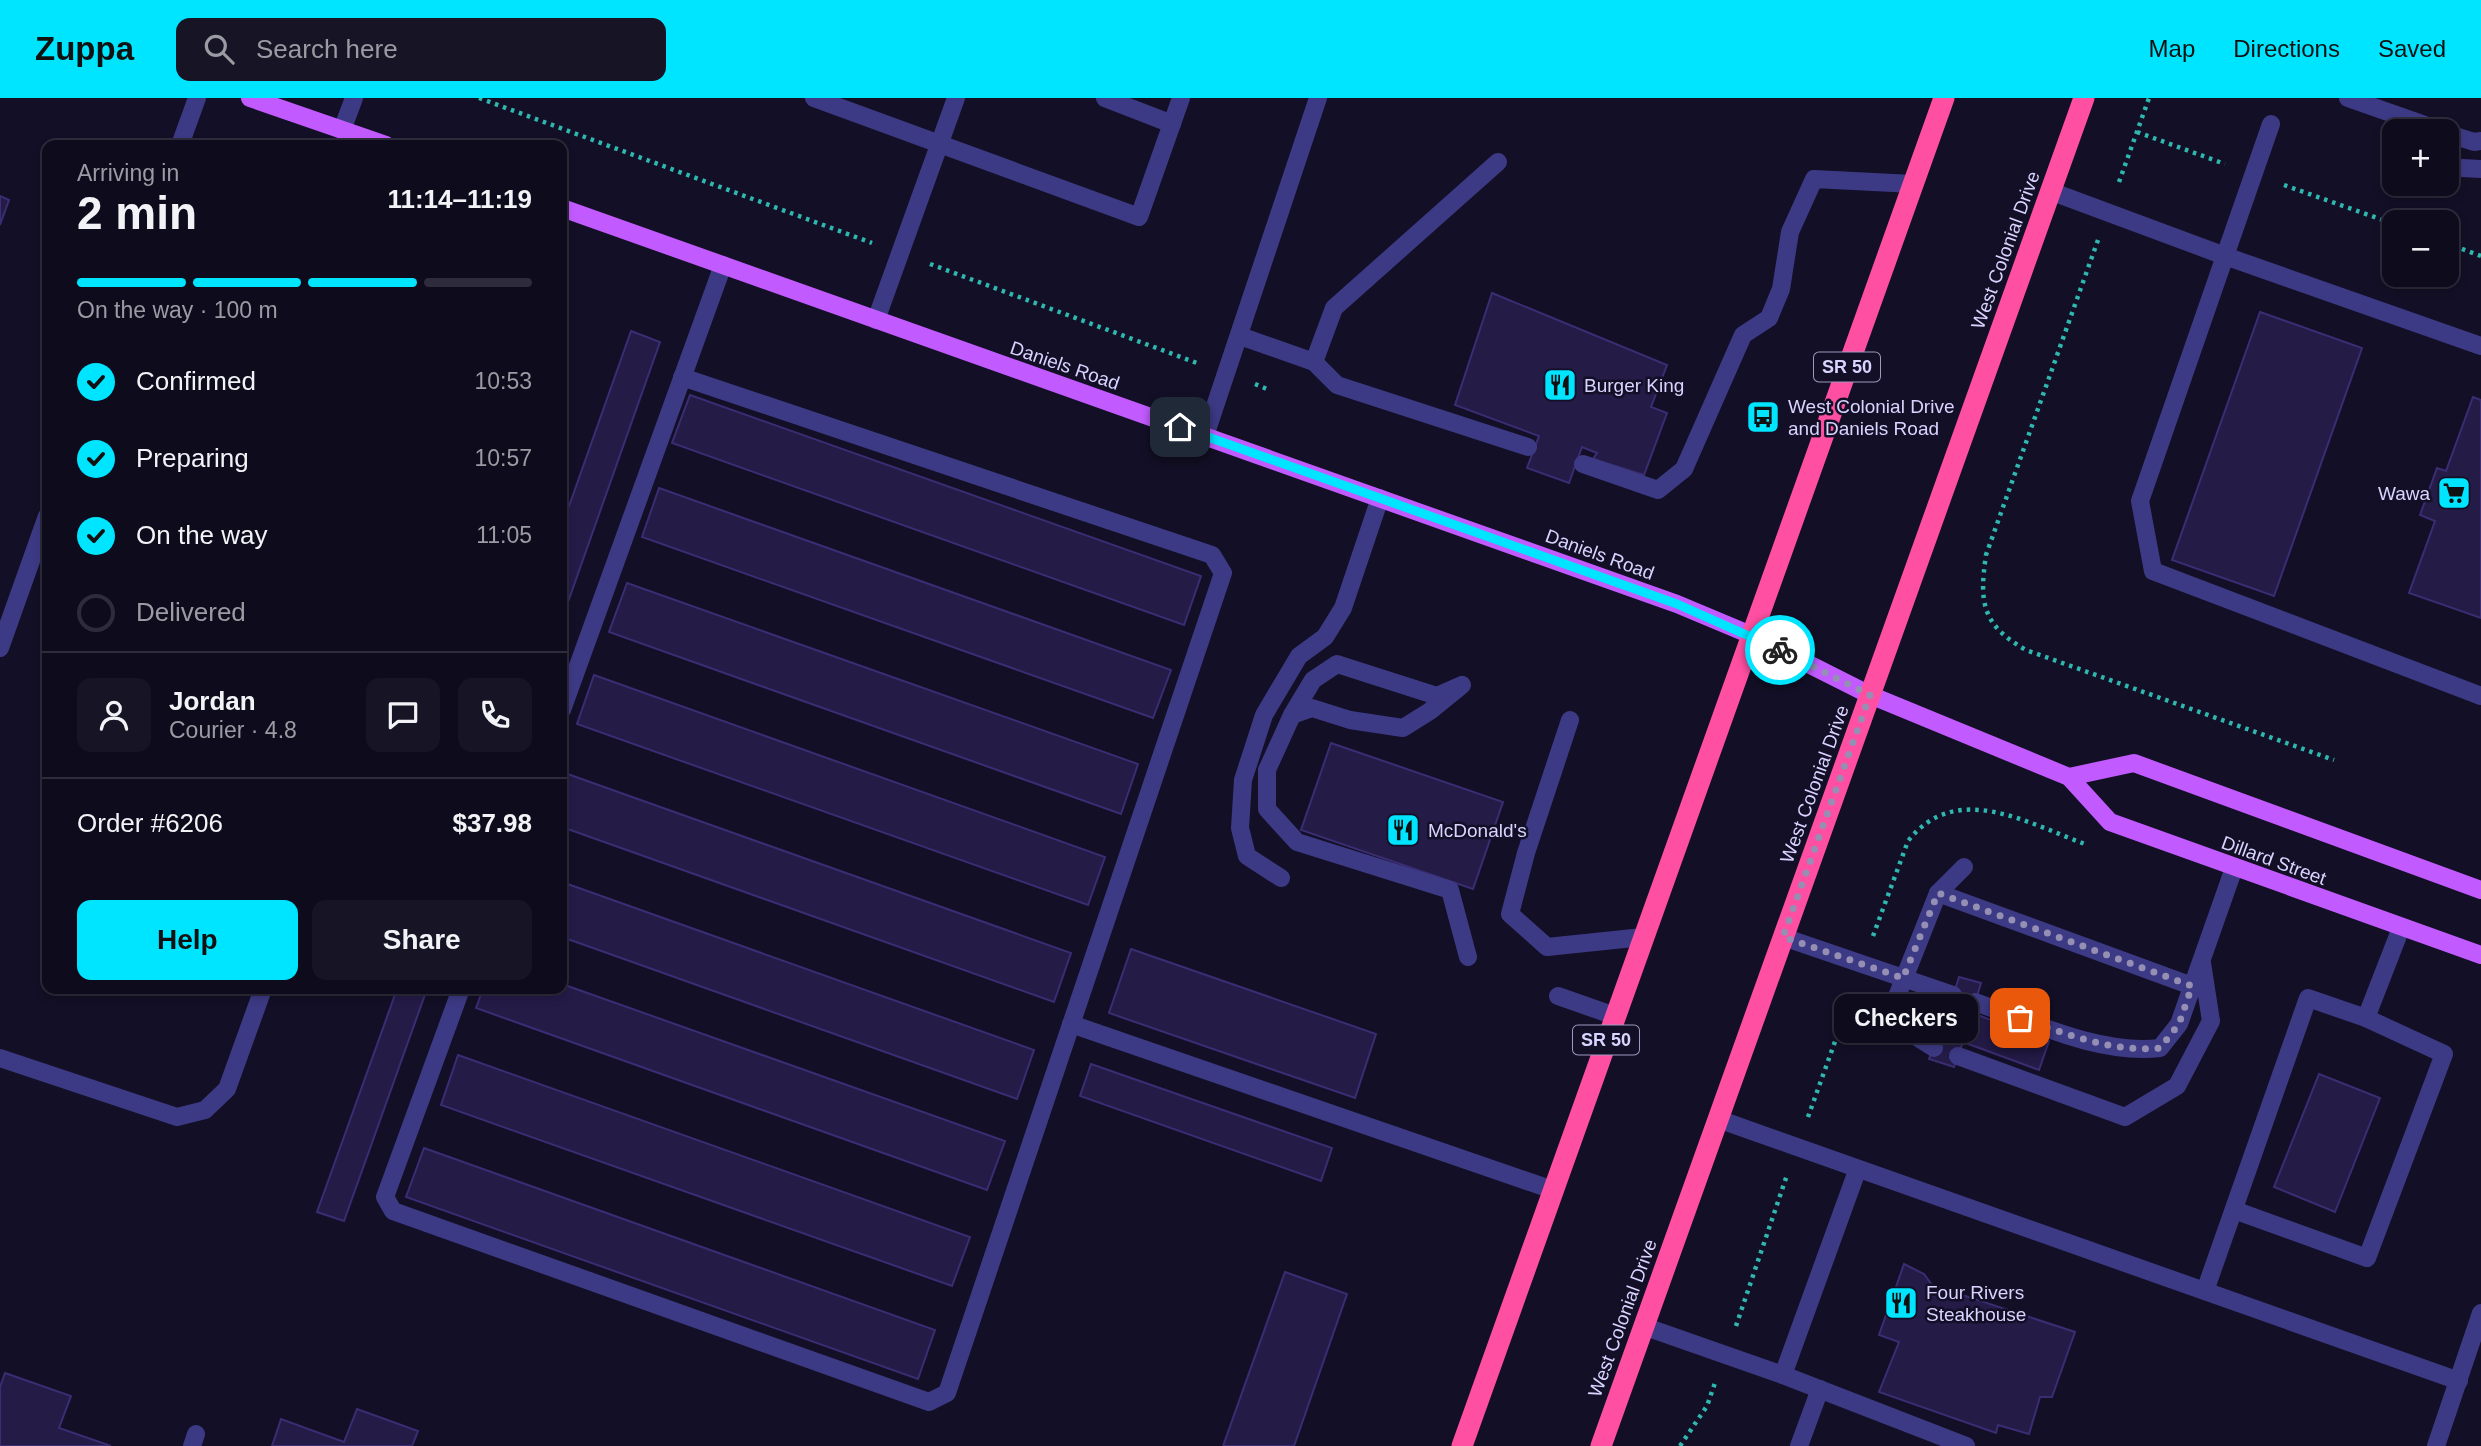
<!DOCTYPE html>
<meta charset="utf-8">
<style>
:root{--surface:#0e0b1c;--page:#171425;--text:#f1f3f6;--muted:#9b9ba3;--line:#2e2b3b;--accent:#00e5ff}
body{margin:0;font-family:Helvetica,sans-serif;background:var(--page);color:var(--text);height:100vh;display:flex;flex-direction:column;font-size:26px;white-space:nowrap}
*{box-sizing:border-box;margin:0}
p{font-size:23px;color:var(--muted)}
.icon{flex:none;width:38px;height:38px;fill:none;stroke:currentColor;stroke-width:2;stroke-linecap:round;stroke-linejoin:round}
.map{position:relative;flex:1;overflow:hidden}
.sheet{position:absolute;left:42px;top:42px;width:525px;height:854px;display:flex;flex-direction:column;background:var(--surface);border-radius:14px;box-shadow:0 4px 10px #0003,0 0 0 2px var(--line)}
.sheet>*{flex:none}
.tools{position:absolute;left:2382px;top:21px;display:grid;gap:14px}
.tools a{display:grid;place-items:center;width:77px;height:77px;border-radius:14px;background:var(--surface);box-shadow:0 4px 10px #0003,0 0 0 2px var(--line);font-size:35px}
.pin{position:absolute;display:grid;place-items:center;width:60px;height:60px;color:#fff;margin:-30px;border-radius:14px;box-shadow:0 4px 10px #0006}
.courier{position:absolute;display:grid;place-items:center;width:70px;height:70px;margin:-35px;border:5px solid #00e5ff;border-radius:50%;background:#fff;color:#222;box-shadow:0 2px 9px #0007}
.bubble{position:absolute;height:49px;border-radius:14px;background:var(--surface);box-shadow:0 4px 10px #0003,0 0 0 2px var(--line);font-size:23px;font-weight:700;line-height:49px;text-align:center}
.headline em{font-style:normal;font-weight:700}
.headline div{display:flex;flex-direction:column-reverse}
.headline{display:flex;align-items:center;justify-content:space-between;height:119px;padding:0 35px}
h1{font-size:46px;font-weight:700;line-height:52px}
.bar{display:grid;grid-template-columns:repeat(4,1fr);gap:10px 7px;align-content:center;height:84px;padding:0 35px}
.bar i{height:9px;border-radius:5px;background:var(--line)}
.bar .on{background:var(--accent)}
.bar p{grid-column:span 4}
.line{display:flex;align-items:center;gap:18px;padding:0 35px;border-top:2px solid var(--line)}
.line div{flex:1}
.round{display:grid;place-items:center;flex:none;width:74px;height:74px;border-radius:14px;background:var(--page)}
ol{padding:0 35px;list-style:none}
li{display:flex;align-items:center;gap:21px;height:77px}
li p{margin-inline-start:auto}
li .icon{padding:7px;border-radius:50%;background:var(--accent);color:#111;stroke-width:4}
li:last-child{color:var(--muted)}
li i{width:38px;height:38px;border:4px solid var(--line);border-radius:50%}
.button{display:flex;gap:14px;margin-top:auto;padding:14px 35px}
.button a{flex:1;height:80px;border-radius:14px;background:var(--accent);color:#111;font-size:28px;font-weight:700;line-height:80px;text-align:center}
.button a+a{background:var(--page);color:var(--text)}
header{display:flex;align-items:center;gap:42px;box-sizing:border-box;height:98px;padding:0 35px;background:var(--accent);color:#111}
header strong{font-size:33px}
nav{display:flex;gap:38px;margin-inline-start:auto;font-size:24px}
.search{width:490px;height:63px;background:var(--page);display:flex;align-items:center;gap:18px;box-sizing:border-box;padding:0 24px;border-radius:14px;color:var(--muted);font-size:26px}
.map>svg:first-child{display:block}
.building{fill:#241b47;stroke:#3b2d73;stroke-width:2}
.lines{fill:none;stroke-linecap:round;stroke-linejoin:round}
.path{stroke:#2fb8b0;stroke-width:4.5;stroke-dasharray:3.5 5;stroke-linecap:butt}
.minor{stroke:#3d3a85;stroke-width:18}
.major{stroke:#c25bff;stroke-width:18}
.highway{stroke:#ff4fa3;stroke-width:21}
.done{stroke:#948fb3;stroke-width:7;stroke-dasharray:0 12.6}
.route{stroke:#00e5ff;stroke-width:9}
.labels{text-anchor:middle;stroke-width:5;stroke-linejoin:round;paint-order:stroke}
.shield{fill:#130f26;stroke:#9e99be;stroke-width:2}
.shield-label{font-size:18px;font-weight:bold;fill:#d9d4ff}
.street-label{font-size:19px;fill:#d9d4ff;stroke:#130f26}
.poi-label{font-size:19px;fill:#d9d4ff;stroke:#130f26;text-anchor:start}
</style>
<header>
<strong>Zuppa</strong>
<div class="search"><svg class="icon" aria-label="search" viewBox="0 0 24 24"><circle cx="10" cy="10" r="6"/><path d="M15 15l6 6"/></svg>Search here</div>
<nav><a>Map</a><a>Directions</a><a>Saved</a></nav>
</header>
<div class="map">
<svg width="2481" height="1348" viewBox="0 0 2481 1348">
<rect width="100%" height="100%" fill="#130f26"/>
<g class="building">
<path d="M0 98 9 102 0 127Z"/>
<path d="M1492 195 1667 267 1651 309 1667 315 1644 377 1593 361 1597 355 1582 349 1569 385 1527 370 1539 338 1455 307Z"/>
<path d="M2260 214 2362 250 2274 498 2172 462Z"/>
<path d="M631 233 660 244 562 521V428Z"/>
<path d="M690 297 1201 478 1184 527 672 345Z"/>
<path d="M2473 299 2481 302V520L2409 495 2435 423 2420 417 2437 370 2446 373Z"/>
<path d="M659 390 1171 572 1153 620 642 439Z"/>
<path d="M627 485 1138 666 1121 716 609 534Z"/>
<path d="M594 577 1105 759 1088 807 577 626Z"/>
<path d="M1331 645 1503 704 1473 791 1301 732Z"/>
<path d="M562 674 1071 855 1054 904 562 729Z"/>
<path d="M562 784 1034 952 1017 1001 562 839Z"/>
<path d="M1131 851 1376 936 1355 1000 1109 915Z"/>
<path d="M1959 879 1981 885 1972 915 2049 943 2039 972 1963 944 1954 969 1929 961 1938 940 1931 932 1934 925 1926 923 1930 910 1937 912 1940 904 1951 905Z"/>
<path d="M562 886 1005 1043 987 1092 476 910 483 891H562Z"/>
<path d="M397 891H427L344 1123 317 1114Z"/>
<path d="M458 957 970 1139 952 1188 441 1007Z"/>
<path d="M1091 966 1332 1050 1321 1083 1080 998Z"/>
<path d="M2319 976 2380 1000 2335 1114 2274 1089Z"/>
<path d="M424 1050 935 1232 918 1281 406 1099Z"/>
<path d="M1904 1166 1924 1176 1932 1187 2075 1234 2052 1299H2040L2029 1336 1998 1327 1996 1335 1879 1294 1899 1244 1879 1237Z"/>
<path d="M1285 1174 1347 1196 1294 1348H1223Z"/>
<path d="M5 1275 71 1298 59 1330 111 1348H0V1289Z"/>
<path d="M357 1311 418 1333 412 1348H272L281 1321 344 1344Z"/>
</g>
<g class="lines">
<g class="path">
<path d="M479 0 872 145"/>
<path d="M2137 34 2225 66"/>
<path d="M2119 84 2149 0"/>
<path d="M2284 87 2394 126"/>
<path d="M2098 142 1986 457C1979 505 1982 527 2026 552L2334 662"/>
<path d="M2446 145 2481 158"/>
<path d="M930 166 1197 265"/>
<path d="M1255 286 1267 291"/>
<path d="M1873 838 1908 743C1956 682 2027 725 2085 746"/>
<path d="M1808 1019 1852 896"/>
<path d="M1736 1228 1787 1077"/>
<path d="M1680 1348 1707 1308 1715 1285"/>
</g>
<g class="minor">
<path d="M814 0 1139 119 1181 0"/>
<path d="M1105 0 1172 26"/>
<path d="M2348 0 2442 33"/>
<path d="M342 32 354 0"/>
<path d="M2446 35 2474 44 2481 43"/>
<path d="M180 47 197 0"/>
<path d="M1498 64 1334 210 1314 264 1337 287 1528 349"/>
<path d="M2462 70 2481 71"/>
<path d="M2050 93 2225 158 2271 26"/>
<path d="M876 222 956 0"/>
<path d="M1240 238 1314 264"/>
<path d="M2481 248 2225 158 2140 403 2153 473 2481 598"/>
<path d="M1205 338 1318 0"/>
<path d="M1583 366 1658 392 1684 371 1743 237 1769 220 1781 191 1790 134 1814 81 1913 86"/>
<path d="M0 550 47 418"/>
<path d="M562 612 723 167"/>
<path d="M1292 617 1312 610 1350 622 1403 630 1430 613 1462 587 1437 598 1337 566 1313 582 1292 617 1267 672V711L1297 744 1450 792 1468 859"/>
<path d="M1570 622 1526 755 1510 816 1547 849 1643 839"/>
<path d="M1281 780 1247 758 1240 730 1243 682 1264 617 1299 558 1325 539 1343 510 1380 400"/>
<path d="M1938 795 1964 769"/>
<path d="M1783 839 1953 897"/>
<path d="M461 891 385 1099 393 1113 929 1304 947 1295 1223 475 1212 457 682 279"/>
<path d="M1558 898 1615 918"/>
<path d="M1975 904C2032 924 2099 957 2160 950L2179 926 2234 770"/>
<path d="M2366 920 2401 830"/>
<path d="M1071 926 1553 1092"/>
<path d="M1934 950 1888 921 1938 795 2192 888"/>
<path d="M1958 958 2125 1019 2177 988 2211 923 2202 865"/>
<path d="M0 960 177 1019 205 1012 227 991 263 891"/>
<path d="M1718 1021 2459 1283"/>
<path d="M2205 1193 2308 900 2366 920 2444 956 2367 1160 2234 1112"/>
<path d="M1643 1228 1783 1277 1966 1348"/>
<path d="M1783 1277 1857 1073"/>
<path d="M192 1348 196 1336"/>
<path d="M1799 1348 1820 1291"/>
<path d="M2436 1348 2481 1215"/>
</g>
<g class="major">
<path d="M250 0 386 47"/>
<path d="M562 110 1677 506 1751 537 1870 597 2069 679 2110 724 2481 857"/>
<path d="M2069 679 2134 665 2481 792"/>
</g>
<g class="highway">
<path d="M1462 1348 1944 0"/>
<path d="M1601 1348 2084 0"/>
</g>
</g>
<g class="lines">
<path class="done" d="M1780 552 1870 597 1783 839 1903 880 1938 795 2192 888 2179 926 2160 950C2113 955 2064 935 2020 920"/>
<path class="route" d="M1180 329 1677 506 1780 552"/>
</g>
<defs>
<symbol id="restaurant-square" viewBox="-11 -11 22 22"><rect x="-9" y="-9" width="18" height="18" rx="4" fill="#00e5ff" stroke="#130f26"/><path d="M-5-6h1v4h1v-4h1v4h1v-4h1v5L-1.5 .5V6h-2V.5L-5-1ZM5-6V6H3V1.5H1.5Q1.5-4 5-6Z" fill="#111"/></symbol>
<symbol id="bus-square" viewBox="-11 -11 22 22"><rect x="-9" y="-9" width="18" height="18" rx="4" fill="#00e5ff" stroke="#130f26"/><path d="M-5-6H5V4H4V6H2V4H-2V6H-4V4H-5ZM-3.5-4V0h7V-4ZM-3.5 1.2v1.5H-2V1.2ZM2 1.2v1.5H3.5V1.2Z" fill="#111"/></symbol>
<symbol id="supermarket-square" viewBox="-11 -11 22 22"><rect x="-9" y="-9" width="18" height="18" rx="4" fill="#00e5ff" stroke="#130f26"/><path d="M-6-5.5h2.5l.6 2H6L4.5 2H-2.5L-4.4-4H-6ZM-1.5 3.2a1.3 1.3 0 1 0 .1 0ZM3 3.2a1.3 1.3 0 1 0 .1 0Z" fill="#111"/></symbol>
</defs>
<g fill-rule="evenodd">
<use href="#restaurant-square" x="1541" y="268" width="38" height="38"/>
<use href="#bus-square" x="1744" y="300" width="38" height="38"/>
<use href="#supermarket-square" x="2435" y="376" width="38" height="38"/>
<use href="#restaurant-square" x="1384" y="713" width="38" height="38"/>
<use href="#restaurant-square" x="1882" y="1186" width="38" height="38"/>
</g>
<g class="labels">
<g class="shield">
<rect x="1814" y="254.5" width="66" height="29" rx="5"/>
<rect x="1573" y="927.5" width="66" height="29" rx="5"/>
</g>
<g class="shield-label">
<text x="1847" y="275">SR 50</text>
<text x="1606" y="948">SR 50</text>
</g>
<g class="street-label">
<text transform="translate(2005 152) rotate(-70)" y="7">West Colonial Drive</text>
<text transform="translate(1065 267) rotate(19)" y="7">Daniels Road</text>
<text transform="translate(1600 456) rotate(20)" y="7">Daniels Road</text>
<text transform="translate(1814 686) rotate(-70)" y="7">West Colonial Drive</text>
<text transform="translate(2274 762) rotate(20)" y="7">Dillard Street</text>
<text transform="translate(1622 1220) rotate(-70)" y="7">West Colonial Drive</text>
</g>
<g class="poi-label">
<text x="1584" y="294">Burger King</text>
<text x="1788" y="315">West Colonial Drive<tspan x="1788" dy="22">and Daniels Road</tspan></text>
<text x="2430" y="402" text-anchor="end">Wawa</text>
<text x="1428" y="739">McDonald's</text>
<text x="1926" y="1201">Four Rivers<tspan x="1926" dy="22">Steakhouse</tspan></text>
</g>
</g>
</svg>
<div class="tools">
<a>+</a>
<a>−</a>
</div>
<div class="pin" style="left:2020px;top:920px;background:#ea580c"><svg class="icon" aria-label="bag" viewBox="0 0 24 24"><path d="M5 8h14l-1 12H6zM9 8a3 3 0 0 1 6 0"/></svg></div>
<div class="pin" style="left:1180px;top:329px;background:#1f2937"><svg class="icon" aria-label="home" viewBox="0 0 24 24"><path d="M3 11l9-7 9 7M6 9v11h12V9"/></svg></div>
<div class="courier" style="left:1780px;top:552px"><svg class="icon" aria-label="bike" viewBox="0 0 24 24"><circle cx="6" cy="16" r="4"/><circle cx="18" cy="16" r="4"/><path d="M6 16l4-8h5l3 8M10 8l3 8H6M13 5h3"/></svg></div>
<div class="bubble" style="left:1834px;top:896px;width:144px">Checkers</div>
<section class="sheet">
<div class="headline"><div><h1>2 min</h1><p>Arriving in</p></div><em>11:14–11:19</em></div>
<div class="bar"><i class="on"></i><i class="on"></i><i class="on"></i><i></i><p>On the way · 100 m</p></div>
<ol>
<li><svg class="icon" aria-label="check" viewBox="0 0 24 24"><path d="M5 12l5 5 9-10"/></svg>Confirmed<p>10:53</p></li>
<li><svg class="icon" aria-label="check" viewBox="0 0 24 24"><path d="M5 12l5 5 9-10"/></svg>Preparing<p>10:57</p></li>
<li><svg class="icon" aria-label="check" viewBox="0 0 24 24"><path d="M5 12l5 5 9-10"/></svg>On the way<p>11:05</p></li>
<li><i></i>Delivered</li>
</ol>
<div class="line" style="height:126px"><a class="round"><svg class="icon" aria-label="person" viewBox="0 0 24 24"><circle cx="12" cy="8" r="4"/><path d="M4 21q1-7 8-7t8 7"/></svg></a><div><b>Jordan</b><p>Courier · 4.8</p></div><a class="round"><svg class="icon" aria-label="chat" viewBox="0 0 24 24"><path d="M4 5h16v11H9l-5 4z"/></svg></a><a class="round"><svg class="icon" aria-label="phone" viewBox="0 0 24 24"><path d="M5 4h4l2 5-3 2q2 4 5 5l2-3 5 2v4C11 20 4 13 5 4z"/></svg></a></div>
<div class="line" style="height:91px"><div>Order #6206</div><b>$37.98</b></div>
<div class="button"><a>Help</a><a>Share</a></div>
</section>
</div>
